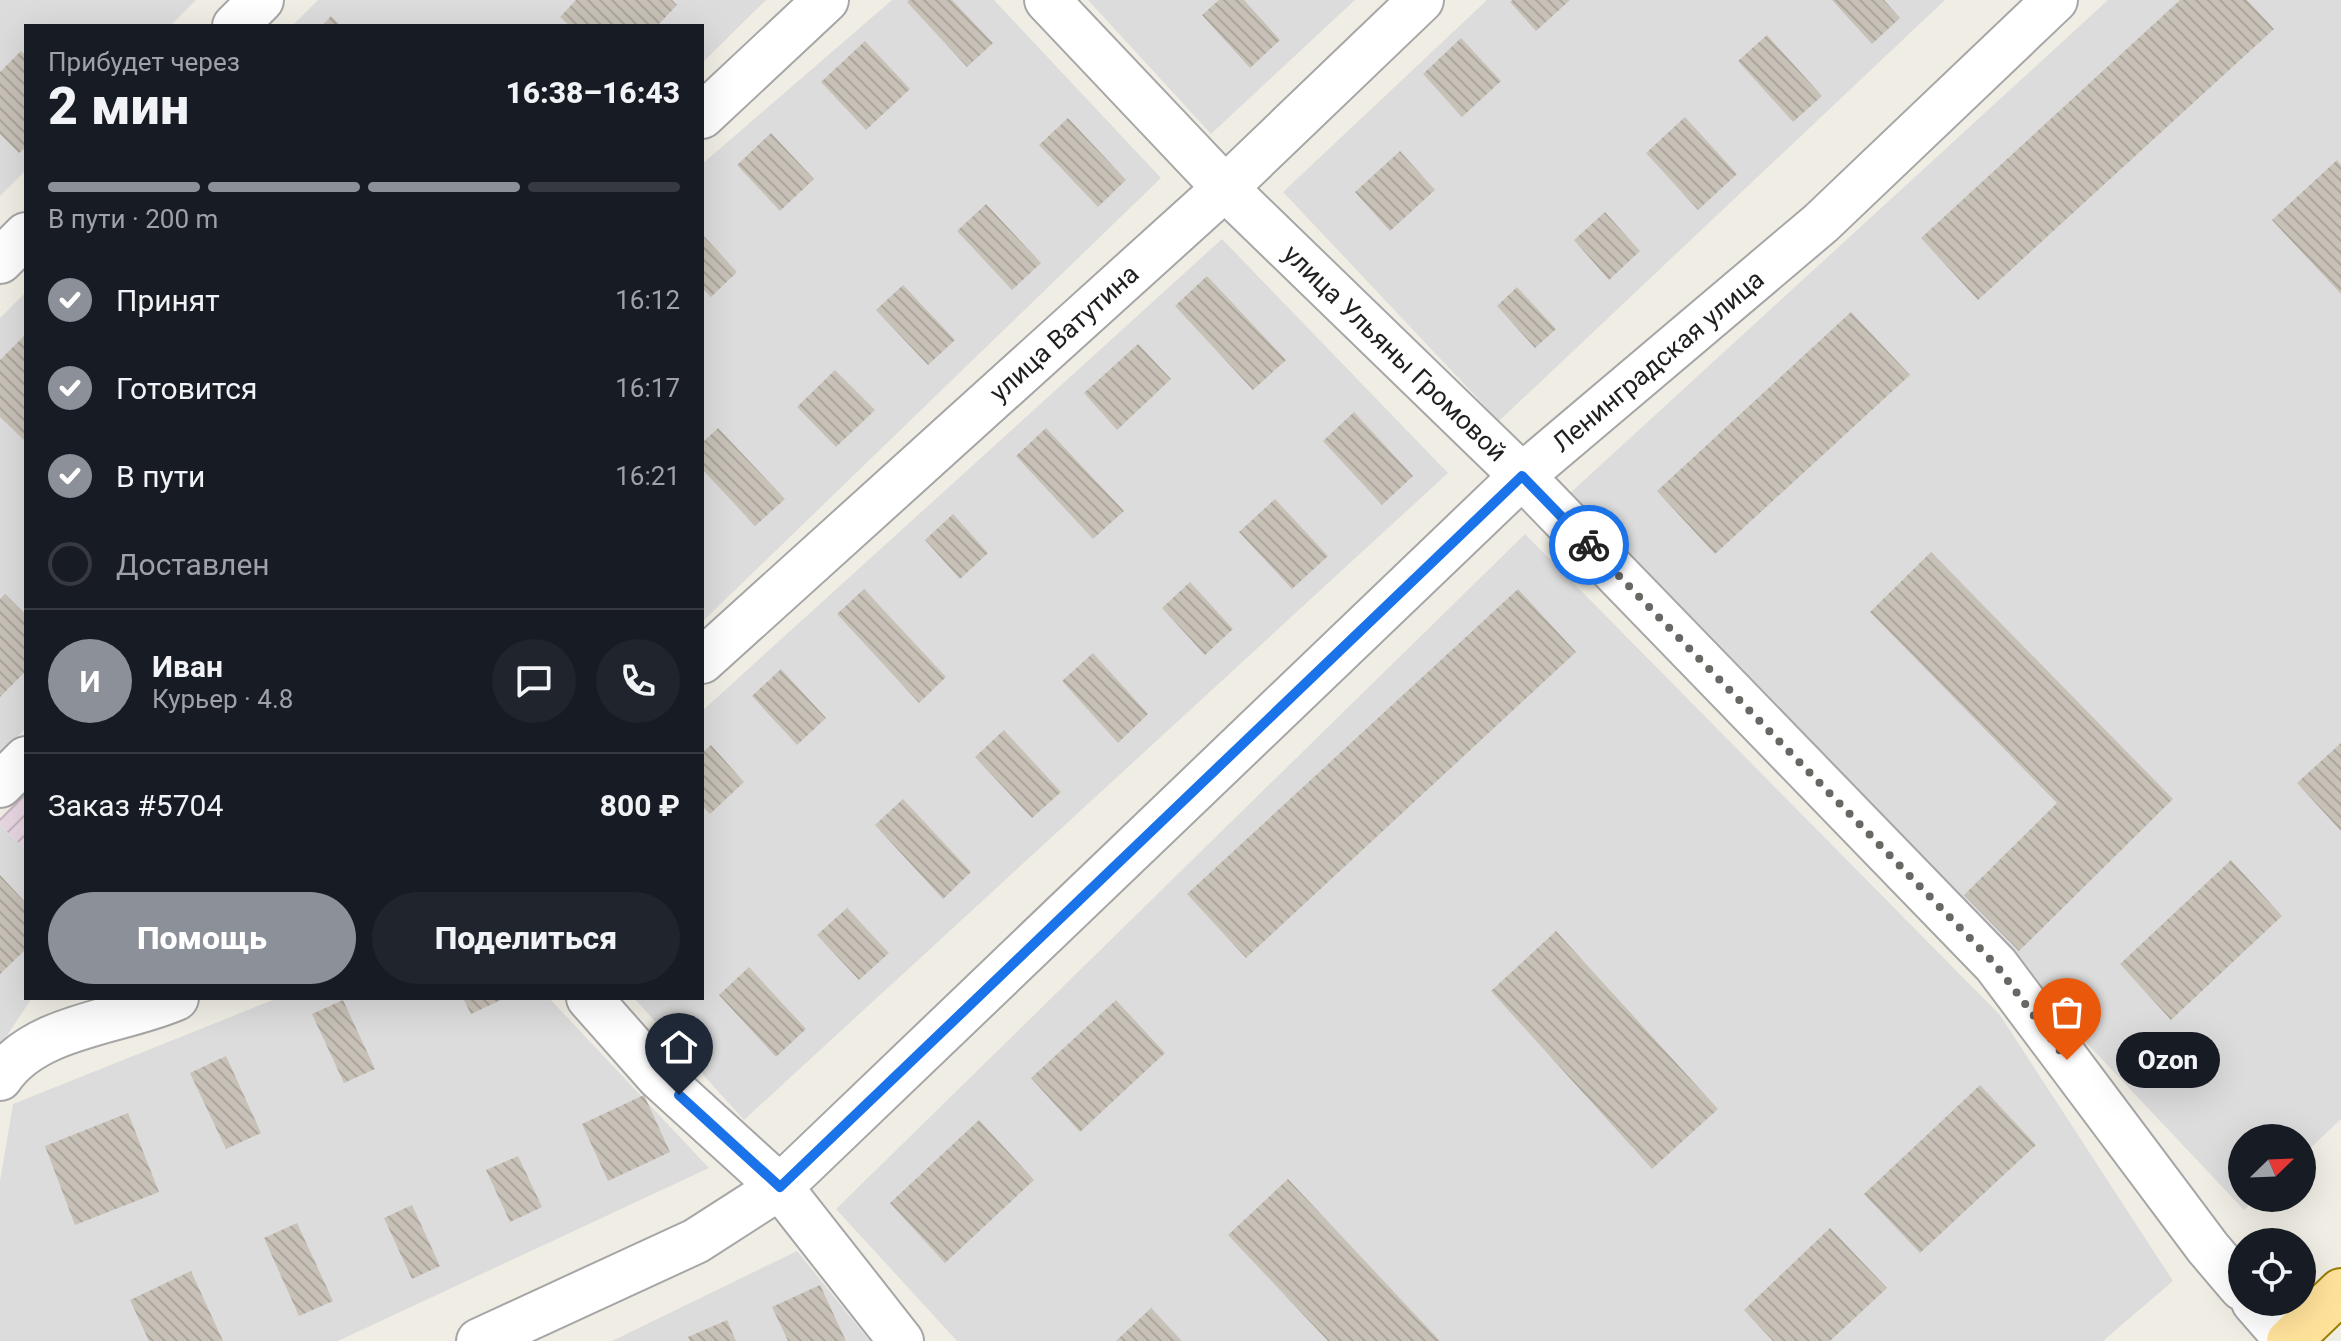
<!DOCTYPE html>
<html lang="ru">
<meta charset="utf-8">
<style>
:root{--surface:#171b24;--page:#20242c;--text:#f1f3f6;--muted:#9ea1a6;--line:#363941;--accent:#8c9099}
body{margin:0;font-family:Roboto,sans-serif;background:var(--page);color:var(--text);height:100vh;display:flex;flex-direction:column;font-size:30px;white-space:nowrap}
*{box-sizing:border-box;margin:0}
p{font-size:26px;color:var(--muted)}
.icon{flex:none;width:44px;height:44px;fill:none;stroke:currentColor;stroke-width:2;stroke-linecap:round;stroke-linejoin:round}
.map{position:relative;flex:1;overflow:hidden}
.details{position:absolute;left:24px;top:24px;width:680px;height:976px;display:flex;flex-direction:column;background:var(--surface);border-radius:0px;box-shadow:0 8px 32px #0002}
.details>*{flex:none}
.needle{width:52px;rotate:67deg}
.controls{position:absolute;left:2228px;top:1124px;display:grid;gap:16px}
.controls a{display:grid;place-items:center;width:88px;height:88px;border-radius:50%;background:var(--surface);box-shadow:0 8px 32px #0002;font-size:40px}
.pin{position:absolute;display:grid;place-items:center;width:68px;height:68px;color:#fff;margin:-82px -34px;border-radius:50% 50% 50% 0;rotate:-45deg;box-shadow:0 0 8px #0007}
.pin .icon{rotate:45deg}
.courier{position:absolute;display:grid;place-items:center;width:80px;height:80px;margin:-40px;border:6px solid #1a73e8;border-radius:50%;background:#fff;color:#222;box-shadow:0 2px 10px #0007}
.bubble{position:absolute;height:56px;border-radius:28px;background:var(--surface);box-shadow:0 8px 32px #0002;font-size:26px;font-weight:800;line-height:56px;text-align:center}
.headline em{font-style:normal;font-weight:800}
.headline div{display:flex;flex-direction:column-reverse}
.headline{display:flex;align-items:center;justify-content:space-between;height:136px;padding:0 24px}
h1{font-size:52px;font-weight:800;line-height:60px}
.bar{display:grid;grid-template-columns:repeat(4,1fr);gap:12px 8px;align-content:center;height:96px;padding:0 24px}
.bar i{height:10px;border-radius:6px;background:var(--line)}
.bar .selected{background:var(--accent)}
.bar p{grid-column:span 4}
.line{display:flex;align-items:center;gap:20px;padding:0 24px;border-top:2px solid var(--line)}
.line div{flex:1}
.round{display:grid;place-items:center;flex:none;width:84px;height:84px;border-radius:42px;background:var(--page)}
ol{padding:0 24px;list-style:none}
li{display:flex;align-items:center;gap:24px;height:88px}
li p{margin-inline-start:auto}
li .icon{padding:8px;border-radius:50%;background:var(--accent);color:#fff;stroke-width:4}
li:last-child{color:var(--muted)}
li i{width:44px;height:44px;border:4px solid var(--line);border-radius:50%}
.primary-button{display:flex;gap:16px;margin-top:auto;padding:16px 24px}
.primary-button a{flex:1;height:92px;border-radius:48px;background:var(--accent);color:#fff;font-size:32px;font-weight:800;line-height:92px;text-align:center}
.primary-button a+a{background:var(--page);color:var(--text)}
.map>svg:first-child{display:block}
.residential{fill:#dddcdc}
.industrial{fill:url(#industrial-furrows)}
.building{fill:url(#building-back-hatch)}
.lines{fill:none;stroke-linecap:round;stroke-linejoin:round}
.minor-casing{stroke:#a6a6a6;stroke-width:48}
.major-casing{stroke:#997c00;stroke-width:48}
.minor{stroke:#fff;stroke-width:44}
.major{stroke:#ffe29a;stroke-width:44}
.done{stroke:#686764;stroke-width:8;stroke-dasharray:0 14.4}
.route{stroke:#1a73e8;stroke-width:10}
.labels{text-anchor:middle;stroke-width:7;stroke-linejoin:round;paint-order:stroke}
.street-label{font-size:26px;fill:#1f1f1f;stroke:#fff}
</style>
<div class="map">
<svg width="2341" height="1341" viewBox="0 0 2341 1341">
<defs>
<pattern id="industrial-furrows" width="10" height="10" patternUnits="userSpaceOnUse" patternTransform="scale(2)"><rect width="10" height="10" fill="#e9d6e3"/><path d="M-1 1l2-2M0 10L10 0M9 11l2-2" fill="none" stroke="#c7b7c2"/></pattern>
<pattern id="building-back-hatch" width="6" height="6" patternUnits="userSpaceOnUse" patternTransform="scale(2)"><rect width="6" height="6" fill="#c8c1b7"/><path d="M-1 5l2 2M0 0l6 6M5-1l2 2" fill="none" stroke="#aba59d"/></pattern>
</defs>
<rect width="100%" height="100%" fill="#f0eee4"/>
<g class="residential">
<path d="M0 0H196L170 26H26V170L0 196Z"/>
<path d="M318 0H766L702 63V26H292Z"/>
<path d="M892 0H994L1161 178 702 622V164Z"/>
<path d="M1088 0H1355L1211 134Z"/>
<path d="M1487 0H1945L1499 421 1283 192Z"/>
<path d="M2108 0H2341V1119L2302 1156V1138H2242V1198H2257L2244 1210 1569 494Z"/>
<path d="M1222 239 1448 473 744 1120 634 998H702V711Z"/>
<path d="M26 292V728L0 753V318Z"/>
<path d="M1525 534 2000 1015 2173 1281 2103 1341H957L836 1209Z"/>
<path d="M0 825 26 850V998H32L0 1046Z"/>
<path d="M278 998H549L709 1168 338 1341H0V1181L13 1104Z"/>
<path d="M797 1251 870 1341H612Z"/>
</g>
<path class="industrial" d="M26 792V850L0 825V818Z"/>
<g class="building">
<path d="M576 0H672L677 5 657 26H570L560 17Z"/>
<path d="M909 0H952L993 43 967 67 907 2Z"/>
<path d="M1219 0H1244L1280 40 1250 68 1202 15Z"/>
<path d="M1513 0H1570L1536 31 1510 2Z"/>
<path d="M1832 0H1884L1900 18 1872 44Z"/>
<path d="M2180 0H2247L2274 29 1978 300 1921 238Z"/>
<path d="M331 16 341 26H322Z"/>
<path d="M1767 35 1822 96 1793 122 1738 61Z"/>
<path d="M1461 38 1501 81 1462 117 1423 74Z"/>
<path d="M865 41 910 89 866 130 821 82Z"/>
<path d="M21 51 26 56V147L19 153 0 134V72Z"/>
<path d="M1685 117 1737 174 1698 210 1646 153Z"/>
<path d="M1068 118 1126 180 1098 207 1039 145Z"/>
<path d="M771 133 814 179 780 211 737 165Z"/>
<path d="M1400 151 1435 190 1390 231 1355 192Z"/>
<path d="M2337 160 2341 165V294L2272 220Z"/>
<path d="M986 204 1041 263 1012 290 957 231Z"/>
<path d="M1605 212 1640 251 1609 280 1574 240Z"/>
<path d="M702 234 737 272 711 297 702 288Z"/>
<path d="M1207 276 1286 360 1253 390 1175 306Z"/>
<path d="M903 285 955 340 928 365 876 310Z"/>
<path d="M1517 287 1556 329 1535 348 1497 306Z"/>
<path d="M1851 312 1910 375 1715 554 1657 491Z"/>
<path d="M26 334V442L0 417V360Z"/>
<path d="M1138 344 1171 379 1117 430 1084 393Z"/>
<path d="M835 370 875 410 836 447 797 407Z"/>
<path d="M1354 412 1413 476 1382 505 1323 441Z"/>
<path d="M718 428 785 499 755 526 702 469V443Z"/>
<path d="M1046 428 1124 511 1093 539 1016 456Z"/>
<path d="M1275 499 1328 556 1292 589 1239 532Z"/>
<path d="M953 514 988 553 960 579 925 540Z"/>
<path d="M1931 552 2173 799 2019 951 1964 895 2057 803 1870 612Z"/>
<path d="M1190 582 1233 629 1205 655 1162 608Z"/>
<path d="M864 589 946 677 919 703 837 614Z"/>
<path d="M1518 589 1576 652 1246 958 1187 894Z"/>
<path d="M5 594 26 615V671L0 697V599Z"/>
<path d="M1093 653 1148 714 1118 743 1062 681Z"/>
<path d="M781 669 826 718 797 745 752 696Z"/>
<path d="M1004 730 1061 792 1032 818 975 757Z"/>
<path d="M2341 743V831L2297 783Z"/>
<path d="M711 745 744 782 710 814 702 806V753Z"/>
<path d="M903 799 971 872 943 899 875 825Z"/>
<path d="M2231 860 2282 916 2171 1020 2120 964Z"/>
<path d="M0 875 26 903V949L0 974Z"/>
<path d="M847 908 889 953 859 980 817 935Z"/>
<path d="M1556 931 1718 1109 1652 1169 1491 991Z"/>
<path d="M749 967 806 1029 776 1057 719 995Z"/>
<path d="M463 998H505L471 1014Z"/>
<path d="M343 1000 375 1069 344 1083 312 1014Z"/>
<path d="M1116 1000 1165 1053 1080 1132 1031 1078Z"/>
<path d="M226 1056 261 1133 226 1149 190 1073Z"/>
<path d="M1980 1085 2036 1145 1920 1253 1864 1194Z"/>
<path d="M644 1095 670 1152 608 1181 582 1124Z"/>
<path d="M128 1113 159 1192 75 1225 45 1146Z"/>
<path d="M979 1120 1034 1180 945 1263 890 1203Z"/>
<path d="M518 1156 542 1207 510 1222 486 1170Z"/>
<path d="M1288 1179 1440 1341H1328L1228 1235Z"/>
<path d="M412 1205 440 1266 412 1279 384 1218Z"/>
<path d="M297 1223 333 1301 299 1316 264 1238Z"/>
<path d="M1830 1228 1887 1288 1830 1341H1773L1744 1310Z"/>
<path d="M191 1271 223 1341H149L130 1300Z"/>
<path d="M820 1285 846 1341H788L772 1307Z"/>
<path d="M1151 1308 1182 1341H1116Z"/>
<path d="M727 1320 736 1341H690L688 1337Z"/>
</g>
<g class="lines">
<defs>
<g id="minor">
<path d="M1047 0 1225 188 1522 476 1996 965 2208 1248 2242 1288"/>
<path d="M235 26 261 0"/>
<path d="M702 116 826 0"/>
<path d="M0 261 26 235"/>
<path d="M702 661 1225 188 1421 0"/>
<path d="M0 785 26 759"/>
<path d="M589 998 659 1077 780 1187 901 1341"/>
<path d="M0 1078C35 1025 122 1022 176 998"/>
<path d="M2254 1302 2288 1341"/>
<path d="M479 1341 696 1241 780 1187 1522 476 1821 223 2055 0"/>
</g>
<path id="major" d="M2289 1341 2341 1291"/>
</defs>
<use href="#minor" class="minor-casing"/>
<use href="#major" class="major-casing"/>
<use href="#minor" class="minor"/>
<use href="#major" class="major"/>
</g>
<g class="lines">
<path class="done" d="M1589 545 1996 965 2067 1060"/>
<path class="route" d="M679 1095 780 1187 1522 476 1589 545"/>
</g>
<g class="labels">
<g class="street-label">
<text transform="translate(1064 333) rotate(-42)" y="9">улица Ватутина</text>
<text transform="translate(1395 353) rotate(44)" y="9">улица Ульяны Громовой</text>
<text transform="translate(1658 361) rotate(-40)" y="9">Ленинградская улица</text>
</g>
</g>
</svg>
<div class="controls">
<a><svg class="needle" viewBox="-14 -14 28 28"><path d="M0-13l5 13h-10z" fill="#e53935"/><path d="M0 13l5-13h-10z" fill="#9ea1a6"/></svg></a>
<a><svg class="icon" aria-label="locate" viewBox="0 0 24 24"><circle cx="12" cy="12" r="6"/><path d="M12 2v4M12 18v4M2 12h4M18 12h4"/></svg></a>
</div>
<div class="pin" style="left:2067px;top:1060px;background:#ea580c"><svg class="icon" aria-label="bag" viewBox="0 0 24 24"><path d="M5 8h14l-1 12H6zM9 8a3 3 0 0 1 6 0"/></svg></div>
<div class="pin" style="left:679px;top:1095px;background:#1f2937"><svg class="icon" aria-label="home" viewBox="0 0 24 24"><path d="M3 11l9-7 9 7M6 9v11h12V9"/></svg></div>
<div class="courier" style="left:1589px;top:545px"><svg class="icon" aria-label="bike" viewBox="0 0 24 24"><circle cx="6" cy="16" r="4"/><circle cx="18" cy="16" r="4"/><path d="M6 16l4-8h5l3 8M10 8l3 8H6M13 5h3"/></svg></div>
<div class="bubble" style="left:2116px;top:1032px;width:104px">Ozon</div>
<section class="details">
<div class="headline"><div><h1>2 мин</h1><p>Прибудет через</p></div><em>16:38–16:43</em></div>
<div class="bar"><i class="selected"></i><i class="selected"></i><i class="selected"></i><i></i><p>В пути · 200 m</p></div>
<ol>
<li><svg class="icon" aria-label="check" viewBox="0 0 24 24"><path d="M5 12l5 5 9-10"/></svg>Принят<p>16:12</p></li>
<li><svg class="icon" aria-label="check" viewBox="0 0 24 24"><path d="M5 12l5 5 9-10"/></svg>Готовится<p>16:17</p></li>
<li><svg class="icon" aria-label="check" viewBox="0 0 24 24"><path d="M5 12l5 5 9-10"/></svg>В пути<p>16:21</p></li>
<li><i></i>Доставлен</li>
</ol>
<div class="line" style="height:144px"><b class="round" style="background:var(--accent);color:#fff">И</b><div><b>Иван</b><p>Курьер · 4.8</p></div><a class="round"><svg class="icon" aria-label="chat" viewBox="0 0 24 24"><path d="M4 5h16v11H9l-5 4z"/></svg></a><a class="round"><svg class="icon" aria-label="phone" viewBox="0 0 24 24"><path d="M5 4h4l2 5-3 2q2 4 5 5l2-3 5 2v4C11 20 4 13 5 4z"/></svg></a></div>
<div class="line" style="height:104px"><div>Заказ #5704</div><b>800 ₽</b></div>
<div class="primary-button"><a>Помощь</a><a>Поделиться</a></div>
</section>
</div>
